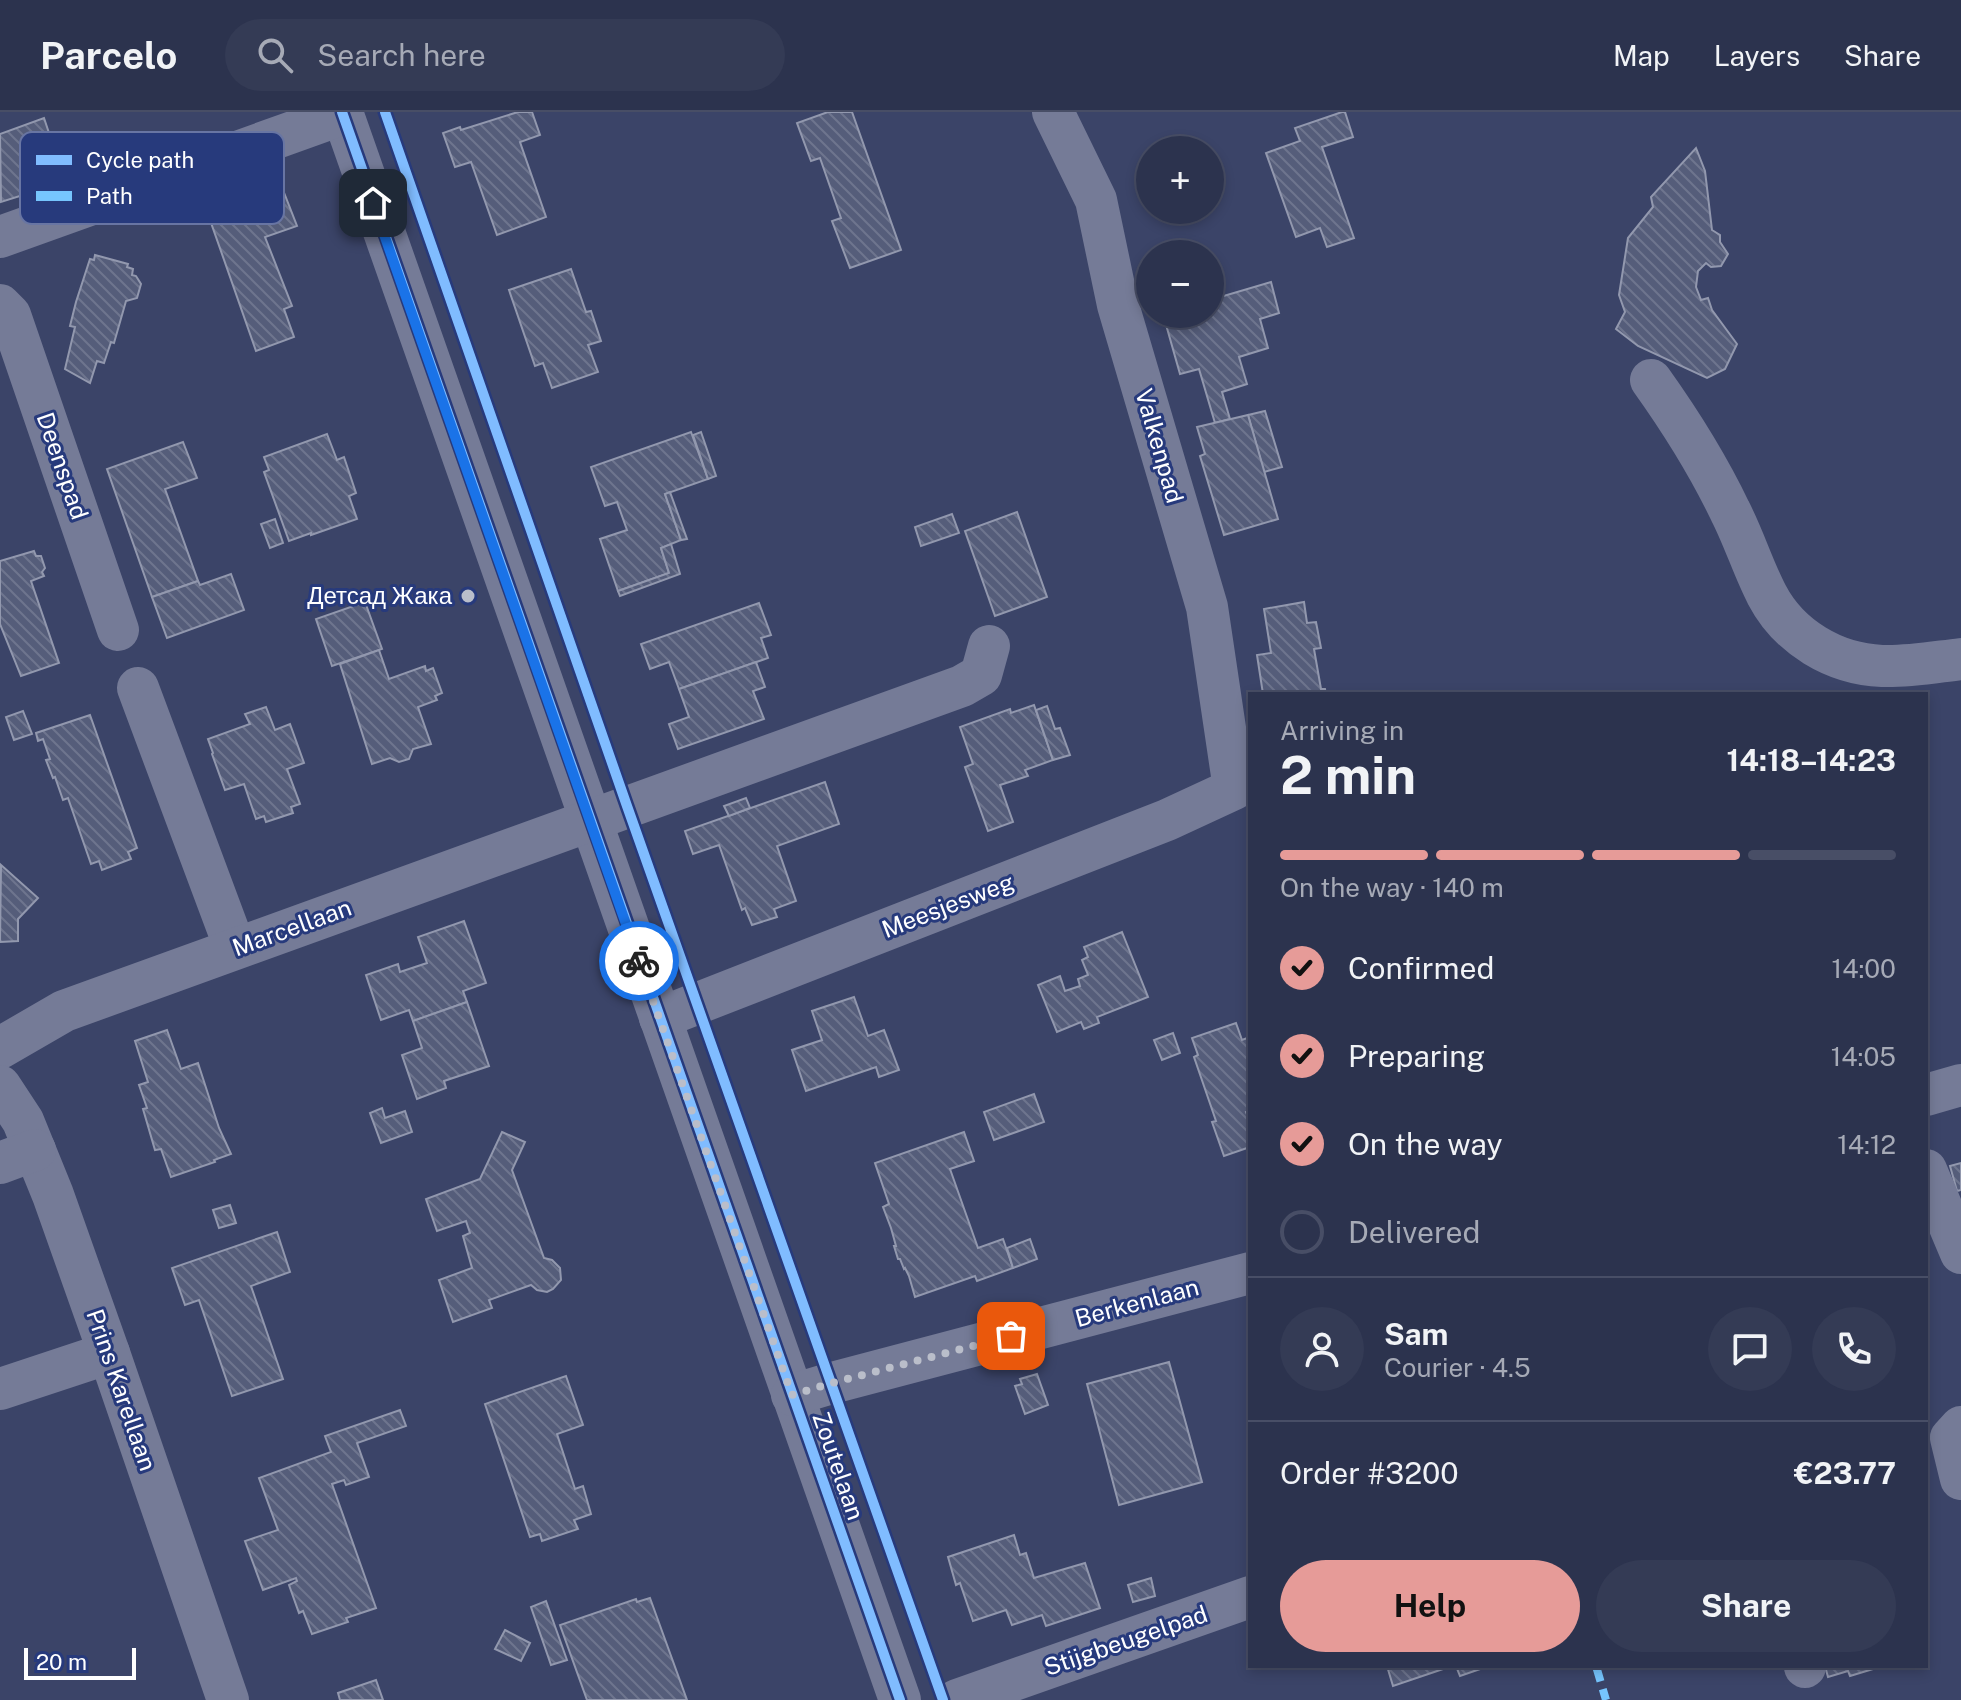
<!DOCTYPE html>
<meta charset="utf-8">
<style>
:root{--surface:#2c334e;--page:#343b55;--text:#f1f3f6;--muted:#a6aab6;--line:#484e66;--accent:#e69b98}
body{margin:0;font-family:"Public Sans",sans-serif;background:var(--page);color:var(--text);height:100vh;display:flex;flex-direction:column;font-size:30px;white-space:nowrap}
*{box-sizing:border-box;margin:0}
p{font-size:26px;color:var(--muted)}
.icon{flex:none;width:44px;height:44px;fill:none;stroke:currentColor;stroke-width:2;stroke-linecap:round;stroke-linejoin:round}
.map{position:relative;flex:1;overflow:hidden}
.drawer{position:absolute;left:1248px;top:580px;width:680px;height:976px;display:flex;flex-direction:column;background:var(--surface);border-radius:0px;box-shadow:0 4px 12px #0003,0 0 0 2px var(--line)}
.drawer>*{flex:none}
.buttons{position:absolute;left:1136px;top:24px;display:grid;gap:16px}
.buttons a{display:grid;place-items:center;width:88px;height:88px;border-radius:50%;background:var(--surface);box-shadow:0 4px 12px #0003,0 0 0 2px var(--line);font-size:40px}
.scale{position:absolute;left:24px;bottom:20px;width:112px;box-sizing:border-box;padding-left:8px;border:4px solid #fff;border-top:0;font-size:22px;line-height:28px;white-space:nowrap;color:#fff;-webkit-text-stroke:6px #273a7c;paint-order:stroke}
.pin{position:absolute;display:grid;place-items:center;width:68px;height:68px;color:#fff;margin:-34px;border-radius:16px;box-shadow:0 4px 12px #0006}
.courier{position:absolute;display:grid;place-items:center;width:80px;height:80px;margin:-40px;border:6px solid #1a73e8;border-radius:50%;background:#fff;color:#222;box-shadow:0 2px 10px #0007}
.summary em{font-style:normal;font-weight:700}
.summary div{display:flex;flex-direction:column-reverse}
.summary{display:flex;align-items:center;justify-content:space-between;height:136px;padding:0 32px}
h1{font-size:52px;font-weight:700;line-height:60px}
.bar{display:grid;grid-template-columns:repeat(4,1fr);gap:12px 8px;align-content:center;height:96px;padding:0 32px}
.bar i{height:10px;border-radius:6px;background:var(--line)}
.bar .selected{background:var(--accent)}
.bar p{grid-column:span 4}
.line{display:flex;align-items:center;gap:20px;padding:0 32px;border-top:2px solid var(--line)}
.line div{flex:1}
.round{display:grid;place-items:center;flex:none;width:84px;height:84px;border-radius:42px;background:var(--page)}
ol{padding:0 32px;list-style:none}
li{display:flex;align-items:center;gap:24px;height:88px}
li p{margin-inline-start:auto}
li .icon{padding:8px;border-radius:50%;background:var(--accent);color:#111;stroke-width:4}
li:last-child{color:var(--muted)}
li i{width:44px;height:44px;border:4px solid var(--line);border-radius:50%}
.action{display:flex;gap:16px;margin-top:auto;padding:16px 32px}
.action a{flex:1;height:92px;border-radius:48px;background:var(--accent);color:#111;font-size:32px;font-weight:700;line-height:92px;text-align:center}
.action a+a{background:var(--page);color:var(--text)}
header{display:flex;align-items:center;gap:48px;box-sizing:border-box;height:112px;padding:0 40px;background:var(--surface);border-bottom:2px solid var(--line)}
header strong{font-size:38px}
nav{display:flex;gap:44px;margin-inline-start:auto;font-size:28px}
.search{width:560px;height:72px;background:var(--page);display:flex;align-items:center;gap:20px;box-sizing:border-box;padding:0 28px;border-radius:44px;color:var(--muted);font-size:30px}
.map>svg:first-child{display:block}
.building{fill:url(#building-back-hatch);stroke:#9298ae;stroke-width:2}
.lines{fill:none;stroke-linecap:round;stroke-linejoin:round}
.minor{stroke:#757b97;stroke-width:42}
.quiet{stroke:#76c5fe;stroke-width:8;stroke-dasharray:16 8;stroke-linecap:butt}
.cycleway-casing{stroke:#273a7c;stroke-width:15}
.cycleway{stroke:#80bcff;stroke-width:10}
.done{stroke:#babeca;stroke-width:8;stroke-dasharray:0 14.4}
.route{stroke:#1a73e8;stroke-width:10}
.poi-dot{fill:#babeca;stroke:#273a7c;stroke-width:3}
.labels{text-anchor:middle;stroke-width:6;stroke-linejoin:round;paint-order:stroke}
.street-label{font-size:24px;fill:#fff;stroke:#273a7c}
.poi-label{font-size:24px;fill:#fff;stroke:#273a7c;text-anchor:end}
.key{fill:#273a7c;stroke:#6875a3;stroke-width:2}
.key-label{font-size:22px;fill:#fff}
</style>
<header>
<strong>Parcelo</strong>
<div class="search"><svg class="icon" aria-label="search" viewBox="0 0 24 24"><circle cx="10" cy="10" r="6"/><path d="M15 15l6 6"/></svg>Search here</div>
<nav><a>Map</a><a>Layers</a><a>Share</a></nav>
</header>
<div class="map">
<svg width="1961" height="1588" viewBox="0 0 1961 1588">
<defs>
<pattern id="building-back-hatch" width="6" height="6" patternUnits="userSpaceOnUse" patternTransform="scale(2)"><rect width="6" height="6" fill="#555d7a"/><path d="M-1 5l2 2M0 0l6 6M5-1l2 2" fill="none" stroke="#6e758e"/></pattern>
</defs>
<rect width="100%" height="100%" fill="#3b4468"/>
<g class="building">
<path d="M518 0H532L540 23 520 30 546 105 497 123 471 50 455 55 443 21 460 15 461 18Z"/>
<path d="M828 0H852L901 138 850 156 832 109 841 106 820 46 811 49 797 11Z"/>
<path d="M1342 0H1345L1353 25 1322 35 1354 126 1327 135 1320 116 1296 125 1266 41 1300 29 1295 16Z"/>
<path d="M44 6 53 33 60 31 67 34 71 44 67 52 60 54 61 60 39 68 42 77 1 90 0 22Z"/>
<path d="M1696 36 1705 59 1712 118 1720 123V130L1728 142 1721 154 1711 155 1706 151 1698 159 1696 175 1701 188 1708 186 1712 198 1737 232 1725 257 1707 266 1638 234 1616 217 1625 200 1619 183 1628 126 1653 95 1651 85Z"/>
<path d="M283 78 297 114 265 125 292 194 284 197 294 225 256 239 209 105Z"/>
<path d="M95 143 128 152 127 155 133 157 132 163 136 164 141 172 137 186 126 189 114 231 111 230 104 251 97 249 90 271 65 257 75 215 70 214 76 190 90 147 94 148Z"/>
<path d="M571 157 586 200 591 199 601 229 588 233 598 260 552 276 543 251 535 254 509 178Z"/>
<path d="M1271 170 1279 201 1260 207 1268 236 1239 245 1247 272 1222 280 1230 307 1215 311 1199 257 1180 262 1163 202H1210V188Z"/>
<path d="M1265 299 1282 355 1264 360 1248 303Z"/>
<path d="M1248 303 1278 407 1224 423 1200 344 1205 342 1197 315Z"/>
<path d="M691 320 708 367 665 382 681 428 661 436 669 461 618 479 600 427 627 418 617 390 605 394 591 355Z"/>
<path d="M701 320 716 364 708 367 693 323Z"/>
<path d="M327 322 337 348 344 345 356 381 349 384 357 407 311 423V421L289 429 264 360 269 358 264 345Z"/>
<path d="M183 330 197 366 165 377 198 469 152 485 107 357Z"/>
<path d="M670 380 687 427 681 428 665 382Z"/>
<path d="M1017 400 1047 485 995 504 965 419Z"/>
<path d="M952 402 959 421 921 434 915 415Z"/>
<path d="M275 407 283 431 270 436 261 412Z"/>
<path d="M671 432 680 462 620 484 618 479 669 461 661 436Z"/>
<path d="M34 439 36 444H41L45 456 42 460 44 464 31 469 59 551 21 564 0 512V449Z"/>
<path d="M231 462 244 498 167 526 152 485 198 469 200 473Z"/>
<path d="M365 490 382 537 332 554 316 507Z"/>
<path d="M1304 490 1307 511 1316 510 1321 536 1314 537 1321 577H1325L1326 582H1263L1257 543 1271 541 1264 497Z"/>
<path d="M759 491 771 523 761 526 768 546 679 577 669 550 650 557 641 532Z"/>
<path d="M379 538 389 567 425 554 426 559 433 556 442 581 435 584 437 588 418 595 431 632 413 637 409 647 399 650 390 646 372 652 340 552Z"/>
<path d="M756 550 765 575 753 579 764 607 678 637 669 612 689 605 679 577Z"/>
<path d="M1034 593 1053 648 1025 658 1028 664 1000 673 1013 710 988 719 965 655 973 652 960 615 1010 597 1011 601Z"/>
<path d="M1047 594 1055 617 1060 616 1070 643 1053 648 1036 598Z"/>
<path d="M266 595 275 618 290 612 304 651 287 657 300 692 291 695 293 701 266 710 264 704 256 707 244 672 225 678 212 642 213 641 208 627 250 612 245 602Z"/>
<path d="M23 599 32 622 14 628 6 605Z"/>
<path d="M90 603 137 736 128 740 131 747 102 758 99 749 91 752 68 686 63 688 55 665 53 666 46 648 50 647 43 627 38 629 36 621Z"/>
<path d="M825 670 839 712 777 734 796 789 774 797 777 805 752 813 745 796 742 798 719 733 693 742 685 719Z"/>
<path d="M746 686 750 696 729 704 724 694Z"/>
<path d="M1 753 38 786 18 807V829L0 830Z"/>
<path d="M464 809 486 871 463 879 467 890 413 909 409 898 381 908 366 863 398 852 400 860 427 851 418 825Z"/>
<path d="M1122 820 1148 885 1097 905 1099 911 1084 917 1081 910 1057 920 1038 873 1060 864 1065 879 1080 874 1078 867 1088 863 1082 848 1088 845 1084 835Z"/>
<path d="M854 885 868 924 884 918 899 958 879 965 876 955 806 979 792 938 822 928 812 899Z"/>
<path d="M467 890 489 954 444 969 446 976 417 987 402 943 422 936 413 909Z"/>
<path d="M1236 911 1242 928 1250 925V998L1246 1000 1250 1010V1035L1224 1044 1212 1010 1216 1009 1194 945 1198 943 1192 926Z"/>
<path d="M167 918 181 957 198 951 219 1016 231 1042 214 1048 215 1050 171 1065 161 1037 155 1038 143 997 147 996 139 973 148 970 135 929Z"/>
<path d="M1173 921 1180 941 1162 948 1154 928Z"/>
<path d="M1034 982 1044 1010 994 1028 984 1000Z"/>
<path d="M382 996 385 1006 405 999 412 1020 381 1031 370 1001Z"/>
<path d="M502 1020 525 1030 512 1058 544 1146 552 1148 560 1156 561 1168 553 1177 547 1180 537 1178 531 1173 489 1188 492 1196 453 1210 439 1168 472 1156 463 1124 470 1121 466 1109 437 1119 426 1087 480 1067Z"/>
<path d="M964 1020 974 1049 950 1057 978 1136 1003 1127 1013 1156 977 1169 975 1164 915 1185 909 1164 905 1156 904 1157 900 1147H898L894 1134H896L891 1116 883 1095 889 1092 875 1051Z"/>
<path d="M1961 1051V1078L1957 1079 1950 1054Z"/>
<path d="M230 1093 236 1111 219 1116 213 1098Z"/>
<path d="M277 1120 290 1160 251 1174 283 1267 232 1284 199 1188 185 1193 172 1156Z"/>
<path d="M1030 1127 1037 1147 1013 1156 1007 1136Z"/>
<path d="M1169 1250 1202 1370 1119 1393 1087 1272Z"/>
<path d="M1037 1262 1048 1293 1025 1302 1015 1274 1022 1272 1020 1267Z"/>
<path d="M566 1264 583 1313 557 1322 575 1377 583 1374 591 1402 574 1408 578 1417 542 1429 540 1422 530 1425 485 1292Z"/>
<path d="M400 1298 406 1314 357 1331 369 1365 346 1373 344 1368 332 1372 376 1496 346 1506 348 1510 312 1522 303 1499 299 1501 289 1473 297 1469 296 1466 263 1478 245 1429 278 1418 259 1366 331 1340 325 1324Z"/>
<path d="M1014 1423 1020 1443 1026 1441 1034 1466 1085 1451 1100 1496 1046 1514 1042 1503 1012 1513 1006 1498 973 1509 960 1471 956 1473 948 1445Z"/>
<path d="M1151 1466 1155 1484 1133 1490 1128 1473Z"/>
<path d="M650 1486 687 1588H587L560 1513 636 1487 637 1490Z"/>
<path d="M546 1489 567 1548 551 1553 531 1495Z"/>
<path d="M505 1518 530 1531 521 1549 495 1537Z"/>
<path d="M1387 1554H1452L1393 1574Z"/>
<path d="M1456 1554H1489L1460 1564Z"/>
<path d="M1825 1554H1883L1850 1564 1848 1559 1828 1565Z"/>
<path d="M376 1568 383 1588H340L338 1581Z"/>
</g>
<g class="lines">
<g class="minor">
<path d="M342 0 900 1588"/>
<path d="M0 125 343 2"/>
<path d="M0 193 10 203 118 518"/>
<path d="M1651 268C1681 310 1708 353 1730 399 1744 426 1753 456 1767 483 1789 525 1834 552 1882 554 1908 555 1935 550 1961 547"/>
<path d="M138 576 235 836"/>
<path d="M660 906 1167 708 1234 677 1207 495 1118 193 1096 88 1053 0"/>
<path d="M0 936 64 899 962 574 981 563 989 534"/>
<path d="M0 974 23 1009 53 1083 109 1241 228 1588"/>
<path d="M1926 983 1961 973"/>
<path d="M0 1051 35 1038"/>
<path d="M1926 1058 1961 1141"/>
<path d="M0 1277 109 1241"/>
<path d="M792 1283 832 1271 1250 1161"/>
<path d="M1961 1315 1951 1326 1961 1367"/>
<path d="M1805 1554V1555"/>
<path d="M957 1588 1250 1485"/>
</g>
<path class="quiet" d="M1596 1554 1606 1588"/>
<defs>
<g id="cycleway">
<path d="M342 0 900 1588"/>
<path d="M385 0 627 694 943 1588"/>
</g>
</defs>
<use href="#cycleway" class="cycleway-casing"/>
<use href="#cycleway" class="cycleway"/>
</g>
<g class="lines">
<path class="done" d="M639 849 792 1283 832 1271 1011 1224"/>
<path class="route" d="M373 91 639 849"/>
</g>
<circle class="poi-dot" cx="468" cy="484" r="8"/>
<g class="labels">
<g class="street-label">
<text transform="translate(1159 334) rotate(74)" y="8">Valkenpad</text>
<text transform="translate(62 354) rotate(71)" y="8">Deenspad</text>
<text transform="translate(948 794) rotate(-21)" y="8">Meesjesweg</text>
<text transform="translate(292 816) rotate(-20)" y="8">Marcellaan</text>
<text transform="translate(1137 1191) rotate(-15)" y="8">Berkenlaan</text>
<text transform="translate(121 1278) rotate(71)" y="8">Prins Karellaan</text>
<text transform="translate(838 1354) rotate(71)" y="8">Zoutelaan</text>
<text transform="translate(1126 1529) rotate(-19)" y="8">Stijgbeugelpad</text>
</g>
<g class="poi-label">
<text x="452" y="492">Детсад Жака</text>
</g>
</g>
<rect x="20" y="20" width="264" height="92" rx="12" class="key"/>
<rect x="36" y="43" width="36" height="10" fill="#80bcff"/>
<rect x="36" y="79" width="36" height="10" fill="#76c5fe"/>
<g class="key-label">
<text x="86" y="56">Cycle path</text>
<text x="86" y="92">Path</text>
</g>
</svg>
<div class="buttons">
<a>+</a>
<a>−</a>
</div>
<div class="scale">20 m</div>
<div class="pin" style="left:1011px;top:1224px;background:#ea580c"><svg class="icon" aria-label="bag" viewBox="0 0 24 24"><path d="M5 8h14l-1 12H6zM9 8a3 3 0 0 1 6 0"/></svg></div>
<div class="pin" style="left:373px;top:91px;background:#1f2937"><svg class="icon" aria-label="home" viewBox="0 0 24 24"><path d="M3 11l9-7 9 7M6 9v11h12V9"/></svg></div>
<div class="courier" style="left:639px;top:849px"><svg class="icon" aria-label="bike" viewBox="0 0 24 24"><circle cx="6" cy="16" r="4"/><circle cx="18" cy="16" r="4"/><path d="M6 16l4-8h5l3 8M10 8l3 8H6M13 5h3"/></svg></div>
<section class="drawer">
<div class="summary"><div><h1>2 min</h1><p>Arriving in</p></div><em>14:18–14:23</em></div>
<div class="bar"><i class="selected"></i><i class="selected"></i><i class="selected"></i><i></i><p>On the way · 140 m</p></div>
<ol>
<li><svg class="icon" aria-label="check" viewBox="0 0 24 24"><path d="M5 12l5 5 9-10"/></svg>Confirmed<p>14:00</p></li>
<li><svg class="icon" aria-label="check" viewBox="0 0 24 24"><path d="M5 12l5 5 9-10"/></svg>Preparing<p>14:05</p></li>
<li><svg class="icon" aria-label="check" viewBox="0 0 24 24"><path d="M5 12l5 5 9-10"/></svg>On the way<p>14:12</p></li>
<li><i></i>Delivered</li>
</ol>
<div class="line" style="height:144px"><a class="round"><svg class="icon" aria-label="person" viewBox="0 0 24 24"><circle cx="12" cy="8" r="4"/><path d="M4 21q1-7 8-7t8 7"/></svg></a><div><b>Sam</b><p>Courier · 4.5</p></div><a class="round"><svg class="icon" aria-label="chat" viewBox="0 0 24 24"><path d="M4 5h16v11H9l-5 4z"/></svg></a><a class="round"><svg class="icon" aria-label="phone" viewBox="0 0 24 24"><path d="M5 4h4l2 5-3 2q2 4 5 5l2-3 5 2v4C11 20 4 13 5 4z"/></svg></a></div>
<div class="line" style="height:104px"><div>Order #3200</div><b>€23.77</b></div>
<div class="action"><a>Help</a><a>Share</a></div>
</section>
</div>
